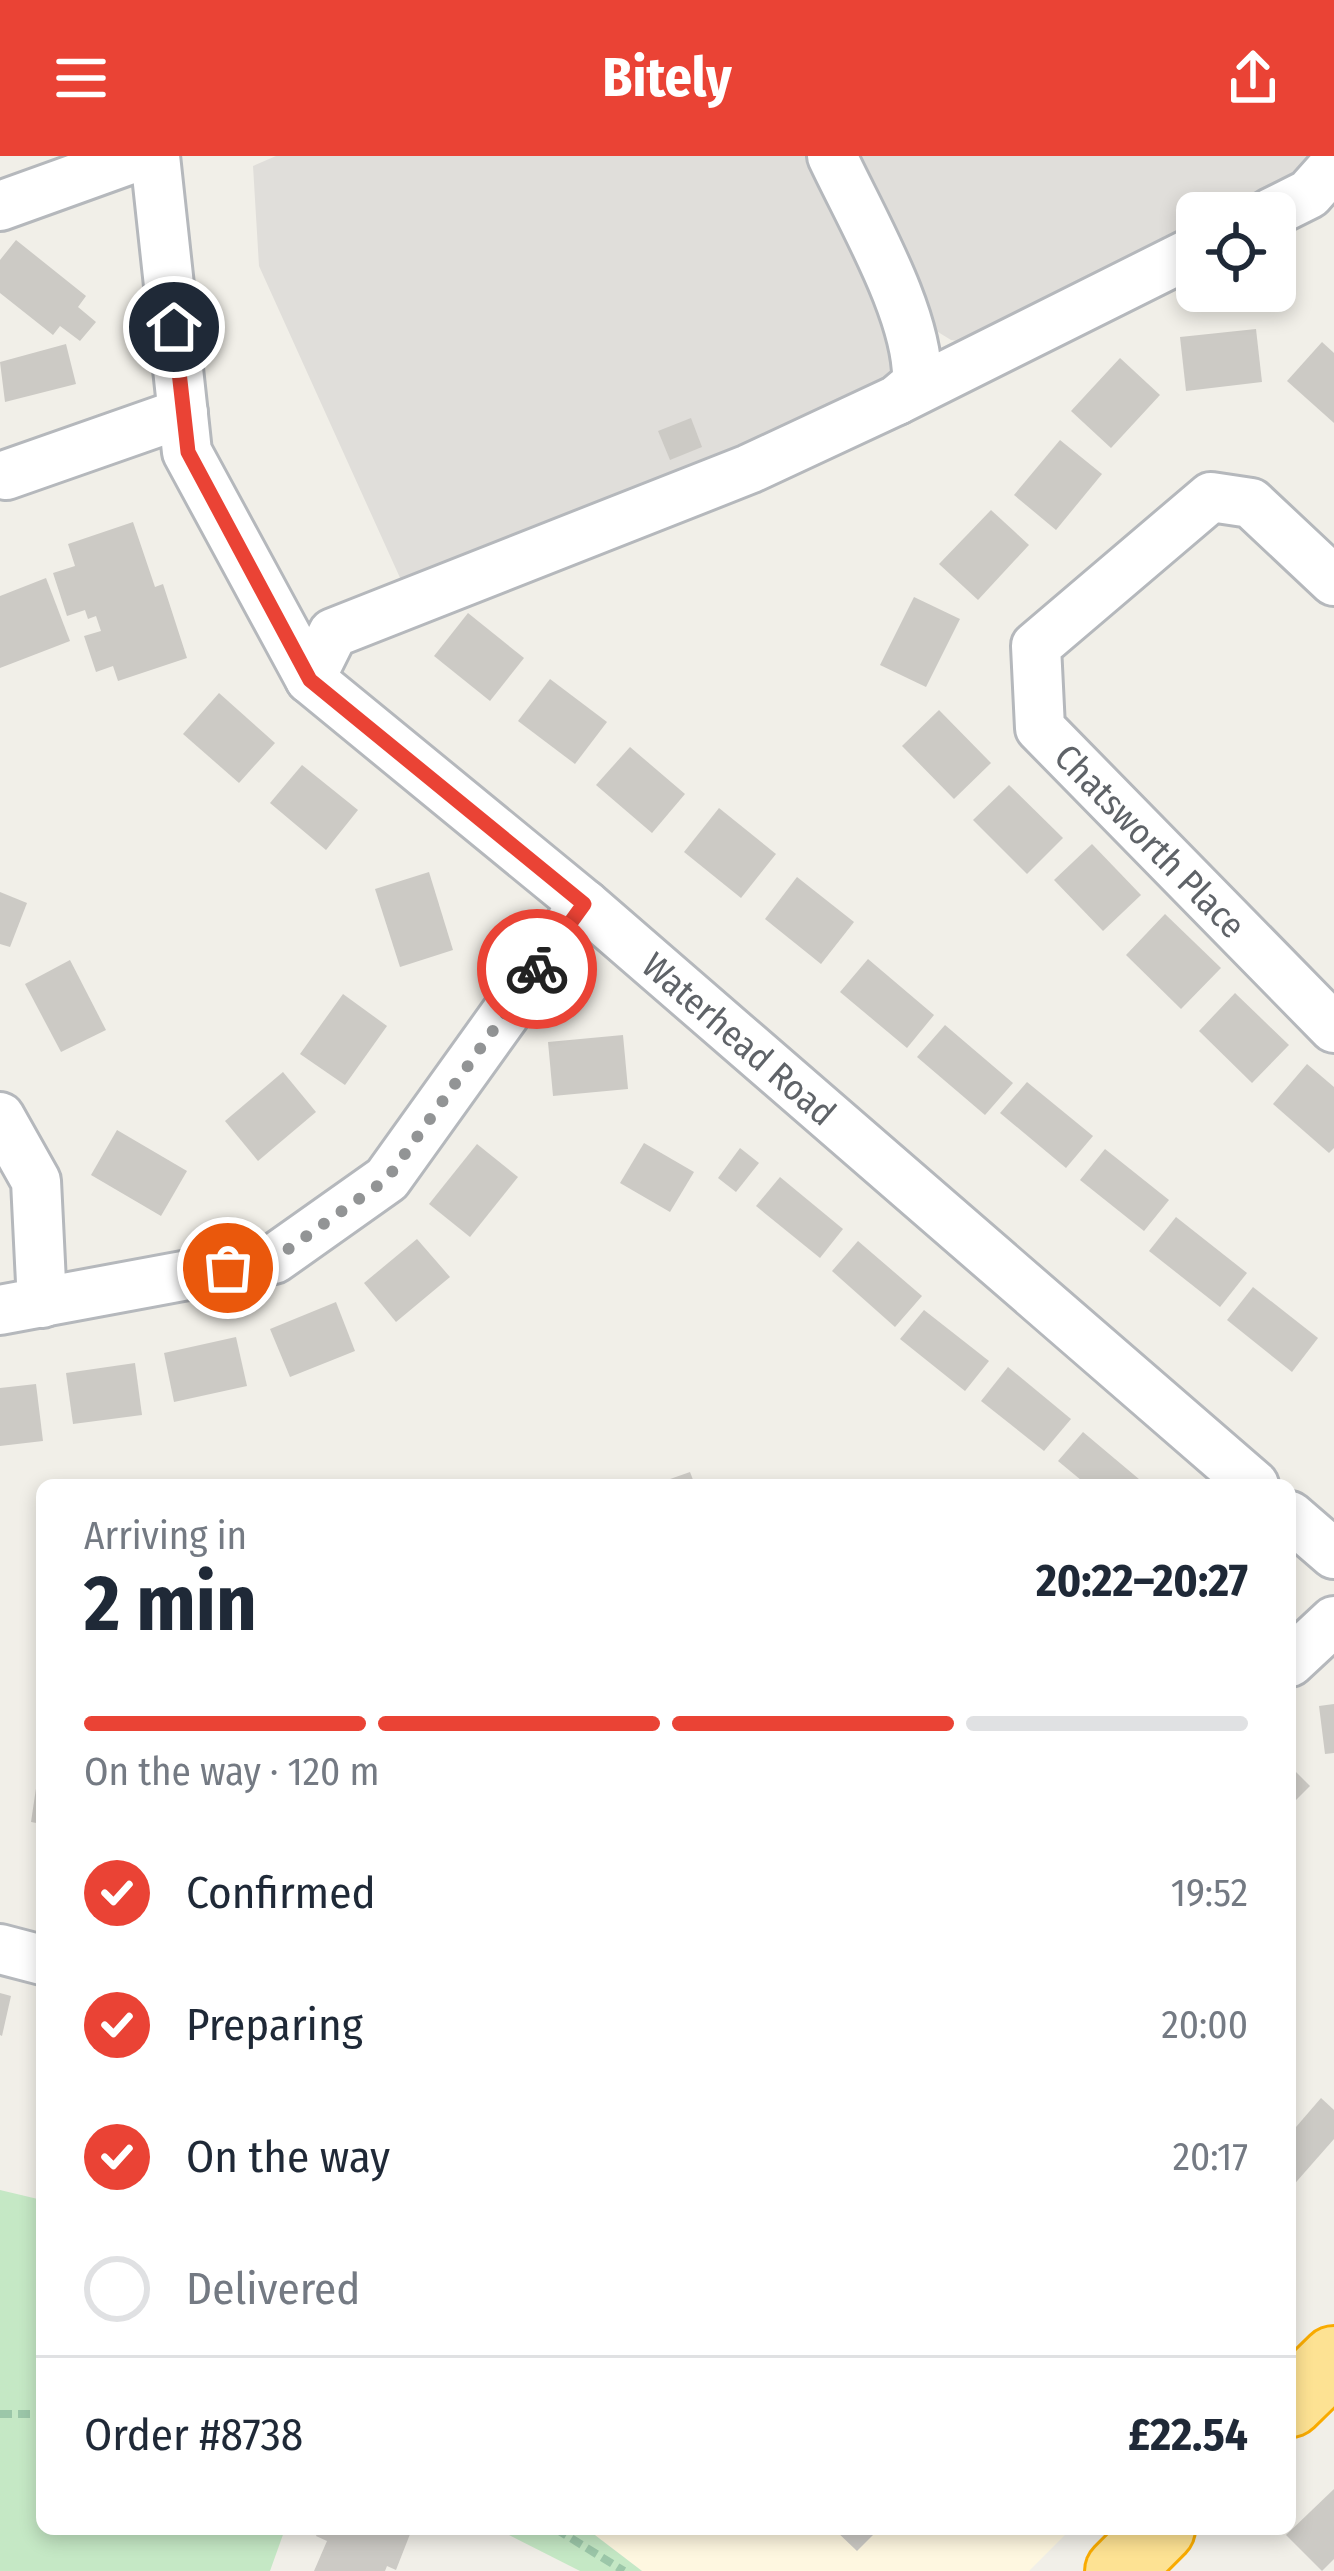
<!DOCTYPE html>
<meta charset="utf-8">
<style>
:root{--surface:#fff;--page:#f2f2f3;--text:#1f2937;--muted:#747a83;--line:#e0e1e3;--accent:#ea4335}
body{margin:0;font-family:"Fira Sans Condensed",sans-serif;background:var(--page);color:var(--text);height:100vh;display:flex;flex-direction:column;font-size:45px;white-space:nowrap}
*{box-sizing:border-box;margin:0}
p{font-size:39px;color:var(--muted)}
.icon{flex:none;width:66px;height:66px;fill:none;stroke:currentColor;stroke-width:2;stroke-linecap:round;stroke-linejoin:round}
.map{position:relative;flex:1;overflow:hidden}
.panel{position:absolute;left:36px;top:1323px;width:1260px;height:1056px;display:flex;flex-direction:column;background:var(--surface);border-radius:18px;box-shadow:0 6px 18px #0003}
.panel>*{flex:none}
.buttons{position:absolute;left:1176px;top:36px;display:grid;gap:24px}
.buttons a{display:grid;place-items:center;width:120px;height:120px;border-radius:18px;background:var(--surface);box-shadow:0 6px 18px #0003;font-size:60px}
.pin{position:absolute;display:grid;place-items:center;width:102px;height:102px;color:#fff;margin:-51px;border:6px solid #fff;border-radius:50%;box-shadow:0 3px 12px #0007}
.courier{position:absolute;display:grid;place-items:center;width:120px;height:120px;margin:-60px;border:9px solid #ea4335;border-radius:50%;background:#fff;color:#222;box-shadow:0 3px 15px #0007}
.head em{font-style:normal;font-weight:700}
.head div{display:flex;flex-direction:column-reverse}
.head{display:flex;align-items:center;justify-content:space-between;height:204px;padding:0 48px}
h1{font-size:78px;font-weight:700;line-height:90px}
.bar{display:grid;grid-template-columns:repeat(4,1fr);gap:18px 12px;align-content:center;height:144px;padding:0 48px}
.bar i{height:15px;border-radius:9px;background:var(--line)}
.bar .selected{background:var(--accent)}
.bar p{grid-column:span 4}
.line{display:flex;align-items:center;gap:30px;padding:0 48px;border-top:3px solid var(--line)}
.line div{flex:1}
ol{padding:0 48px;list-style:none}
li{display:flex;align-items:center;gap:36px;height:132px}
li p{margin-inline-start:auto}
li .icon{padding:12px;border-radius:50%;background:var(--accent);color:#fff;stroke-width:4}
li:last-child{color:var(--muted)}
li i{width:66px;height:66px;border:6px solid var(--line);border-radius:50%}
header{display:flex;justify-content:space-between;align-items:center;height:156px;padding:0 48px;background:var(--accent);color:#fff;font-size:54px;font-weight:700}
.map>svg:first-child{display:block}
.commercial{fill:#fef7e0}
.industrial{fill:#e0deda}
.green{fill:#c5e8c5}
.building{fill:#cccac5}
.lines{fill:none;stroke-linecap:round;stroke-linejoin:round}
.minor-casing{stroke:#b5b8bc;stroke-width:54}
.highway-casing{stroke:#f9ab00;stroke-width:72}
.path{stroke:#9cc7a9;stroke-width:8;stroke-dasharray:12 6;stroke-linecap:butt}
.minor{stroke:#fff;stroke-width:48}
.highway{stroke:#fde293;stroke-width:66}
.done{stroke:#929495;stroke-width:12;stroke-dasharray:0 21.6}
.route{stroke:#ea4335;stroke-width:15}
.labels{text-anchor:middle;stroke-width:9;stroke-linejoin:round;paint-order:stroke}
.street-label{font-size:36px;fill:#5f6368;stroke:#fff}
</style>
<header><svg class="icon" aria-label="menu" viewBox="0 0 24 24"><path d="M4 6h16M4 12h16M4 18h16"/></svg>Bitely<svg class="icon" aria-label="share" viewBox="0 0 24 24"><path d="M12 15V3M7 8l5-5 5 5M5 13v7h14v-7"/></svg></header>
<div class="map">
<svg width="1334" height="2415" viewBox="0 0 1334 2415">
<rect width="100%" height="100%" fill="#f1efe8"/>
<path class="commercial" d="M587 2373H1071L1029 2415H642Z"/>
<path class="industrial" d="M276 0H1334L1315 18 1235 57H1197V76L972 187 951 184 925 168 895 219 871 245 406 435 259 110 253 10Z"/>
<g class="green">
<path d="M0 2034 42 2044V2373H285L270 2415H0Z"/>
<path d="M497 2373H587L642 2415H580Z"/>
</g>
<g class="building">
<path d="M16 84 86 140 78 151 96 166 80 185 60 170 53 179 0 137V104Z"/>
<path d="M1256 173 1262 226 1186 235 1180 181Z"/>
<path d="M1322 186 1334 197V267L1287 225Z"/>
<path d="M66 188 76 228 5 246 0 206Z"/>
<path d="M1120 202 1160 239 1111 292 1071 255Z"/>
<path d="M691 262 702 291 670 304 658 275Z"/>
<path d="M1060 284 1102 318 1056 374 1014 339Z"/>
<path d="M991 354 1029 389 978 444 939 408Z"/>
<path d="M133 366 155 431 163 428 187 502 118 525 113 510 96 516 84 480 101 475 96 460 88 463 85 454 67 460 53 417 75 410 68 388Z"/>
<path d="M46 422 70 485 0 512V440Z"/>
<path d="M914 441 960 463 926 531 880 509Z"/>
<path d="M468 457 524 502 490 545 434 500Z"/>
<path d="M550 523 607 566 575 608 518 565Z"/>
<path d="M219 537 275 587 239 627 183 578Z"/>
<path d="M939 554 991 607 954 643 902 590Z"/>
<path d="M630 591 685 638 652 677 596 629Z"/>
<path d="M302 609 358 654 326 694 270 647Z"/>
<path d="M1009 629 1063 682 1027 718 973 664Z"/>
<path d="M719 652 776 698 741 742 684 696Z"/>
<path d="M1092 688 1141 739 1103 775 1054 724Z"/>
<path d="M429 716 453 794 400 811 375 733Z"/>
<path d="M797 721 854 766 821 808 765 763Z"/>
<path d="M0 736 27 747 10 791 0 788Z"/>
<path d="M1165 758 1221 812 1181 853 1126 799Z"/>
<path d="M868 803 934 859 907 892 840 836Z"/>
<path d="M70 804 106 874 61 896 25 828Z"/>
<path d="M1235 837 1289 889 1252 927 1199 875Z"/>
<path d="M343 838 387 870 345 929 300 898Z"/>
<path d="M945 869 1013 927 985 959 917 901Z"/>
<path d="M623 879 628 933 553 940 548 886Z"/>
<path d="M1307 908 1334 931V992L1329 997 1273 948Z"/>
<path d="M283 916 316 956 258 1005 225 965Z"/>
<path d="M1027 926 1093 980 1066 1012 1000 957Z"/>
<path d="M117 974 187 1015 161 1060 91 1019Z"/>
<path d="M644 987 694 1016 670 1056 620 1027Z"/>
<path d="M477 988 518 1021 470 1081 429 1048Z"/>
<path d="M740 992 759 1007 736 1036 718 1022Z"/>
<path d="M1105 993 1169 1044 1144 1075 1080 1024Z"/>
<path d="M780 1021 843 1073 820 1102 756 1050Z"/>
<path d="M1176 1061 1247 1117 1220 1151 1149 1095Z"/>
<path d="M417 1083 450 1121 396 1166 364 1127Z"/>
<path d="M858 1085 922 1140 895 1171 832 1115Z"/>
<path d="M1253 1131 1318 1182 1292 1216 1227 1164Z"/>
<path d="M336 1146 355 1195 290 1221 270 1173Z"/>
<path d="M924 1154 989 1205 965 1235 900 1183Z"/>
<path d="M236 1181 247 1230 174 1246 164 1197Z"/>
<path d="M135 1207 142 1259 73 1268 66 1217Z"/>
<path d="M1008 1211 1071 1263 1044 1295 981 1245Z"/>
<path d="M36 1228 43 1285 0 1290V1232Z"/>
<path d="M1083 1276 1146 1329H1087L1058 1305Z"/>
<path d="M690 1316 695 1329H656V1328Z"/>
<path d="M1334 1548V1597L1325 1598 1319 1550Z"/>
<path d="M1290 1610 1310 1630 1290 1650Z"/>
<path d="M38 1619 42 1620V1668L31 1666Z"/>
<path d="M0 1837 11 1840 2 1880 0 1879Z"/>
<path d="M1321 1942 1334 1954V1983L1290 2033V1978Z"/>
<path d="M1334 2333V2403L1322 2415 1286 2379Z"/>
<path d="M319 2373H412L396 2414 387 2410 385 2415H314L327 2385 316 2380Z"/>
<path d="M834 2373H879L857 2395Z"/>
</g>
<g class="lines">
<defs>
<g id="minor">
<path id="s1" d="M155 0 187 296 310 523 584 748 1254 1329"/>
<path d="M0 50 139 0"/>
<path d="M1271 57 1309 38 1333 11"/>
<path d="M897 244 1197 94"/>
<path d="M6 319 183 257"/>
<path id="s2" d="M1334 425 1251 347 1211 341 1036 490 1040 572 1334 872"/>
<path d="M310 523 333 477 749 313 897 244 917 227C920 161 861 62 832 0"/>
<path d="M0 961 36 1025 42 1147"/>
<path d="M0 1154 274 1103 387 1023 584 748"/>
<path d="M1290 1360 1334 1398"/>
<path d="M1290 1506 1334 1465"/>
<path d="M0 1793 42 1804"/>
</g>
<g id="highway">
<path d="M1290 2247 1334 2204"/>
<path d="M1119 2415 1161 2373"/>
</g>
</defs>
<use href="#minor" class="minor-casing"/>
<use href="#highway" class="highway-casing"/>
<g class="path">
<path d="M0 2258H42"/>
<path d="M556 2373 624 2415"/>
</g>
<use href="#minor" class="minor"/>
<use href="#highway" class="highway"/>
</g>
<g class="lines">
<path class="done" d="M228 1112 274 1103 387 1023 537 813"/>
<path class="route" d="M174 171 188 296 310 524 584 748 537 813"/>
</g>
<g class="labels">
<g class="street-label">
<text dy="13" stroke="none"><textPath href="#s2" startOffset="624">Chatsworth Place</textPath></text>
<text dy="13" stroke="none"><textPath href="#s1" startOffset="1116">Waterhead Road</textPath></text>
</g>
</g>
</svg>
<div class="buttons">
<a><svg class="icon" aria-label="locate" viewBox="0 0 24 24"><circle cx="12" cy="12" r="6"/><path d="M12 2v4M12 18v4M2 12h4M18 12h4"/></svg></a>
</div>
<div class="pin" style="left:228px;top:1112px;background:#ea580c"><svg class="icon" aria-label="bag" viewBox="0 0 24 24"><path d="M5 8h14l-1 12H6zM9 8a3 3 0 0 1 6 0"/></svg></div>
<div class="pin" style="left:174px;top:171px;background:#1f2937"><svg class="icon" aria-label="home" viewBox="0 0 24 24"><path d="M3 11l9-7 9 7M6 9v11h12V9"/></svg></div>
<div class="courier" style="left:537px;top:813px"><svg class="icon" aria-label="bike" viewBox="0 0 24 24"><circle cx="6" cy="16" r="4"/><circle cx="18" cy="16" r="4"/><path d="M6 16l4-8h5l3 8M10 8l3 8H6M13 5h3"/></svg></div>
<section class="panel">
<div class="head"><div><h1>2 min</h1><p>Arriving in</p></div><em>20:22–20:27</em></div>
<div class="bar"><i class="selected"></i><i class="selected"></i><i class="selected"></i><i></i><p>On the way · 120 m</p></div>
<ol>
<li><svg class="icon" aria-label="check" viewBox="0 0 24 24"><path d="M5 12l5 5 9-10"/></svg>Confirmed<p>19:52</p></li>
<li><svg class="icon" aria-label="check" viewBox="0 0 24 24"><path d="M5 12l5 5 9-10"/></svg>Preparing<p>20:00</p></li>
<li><svg class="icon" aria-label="check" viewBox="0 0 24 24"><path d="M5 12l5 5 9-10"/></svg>On the way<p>20:17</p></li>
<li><i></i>Delivered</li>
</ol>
<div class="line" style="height:156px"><div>Order #8738</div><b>£22.54</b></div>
</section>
</div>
